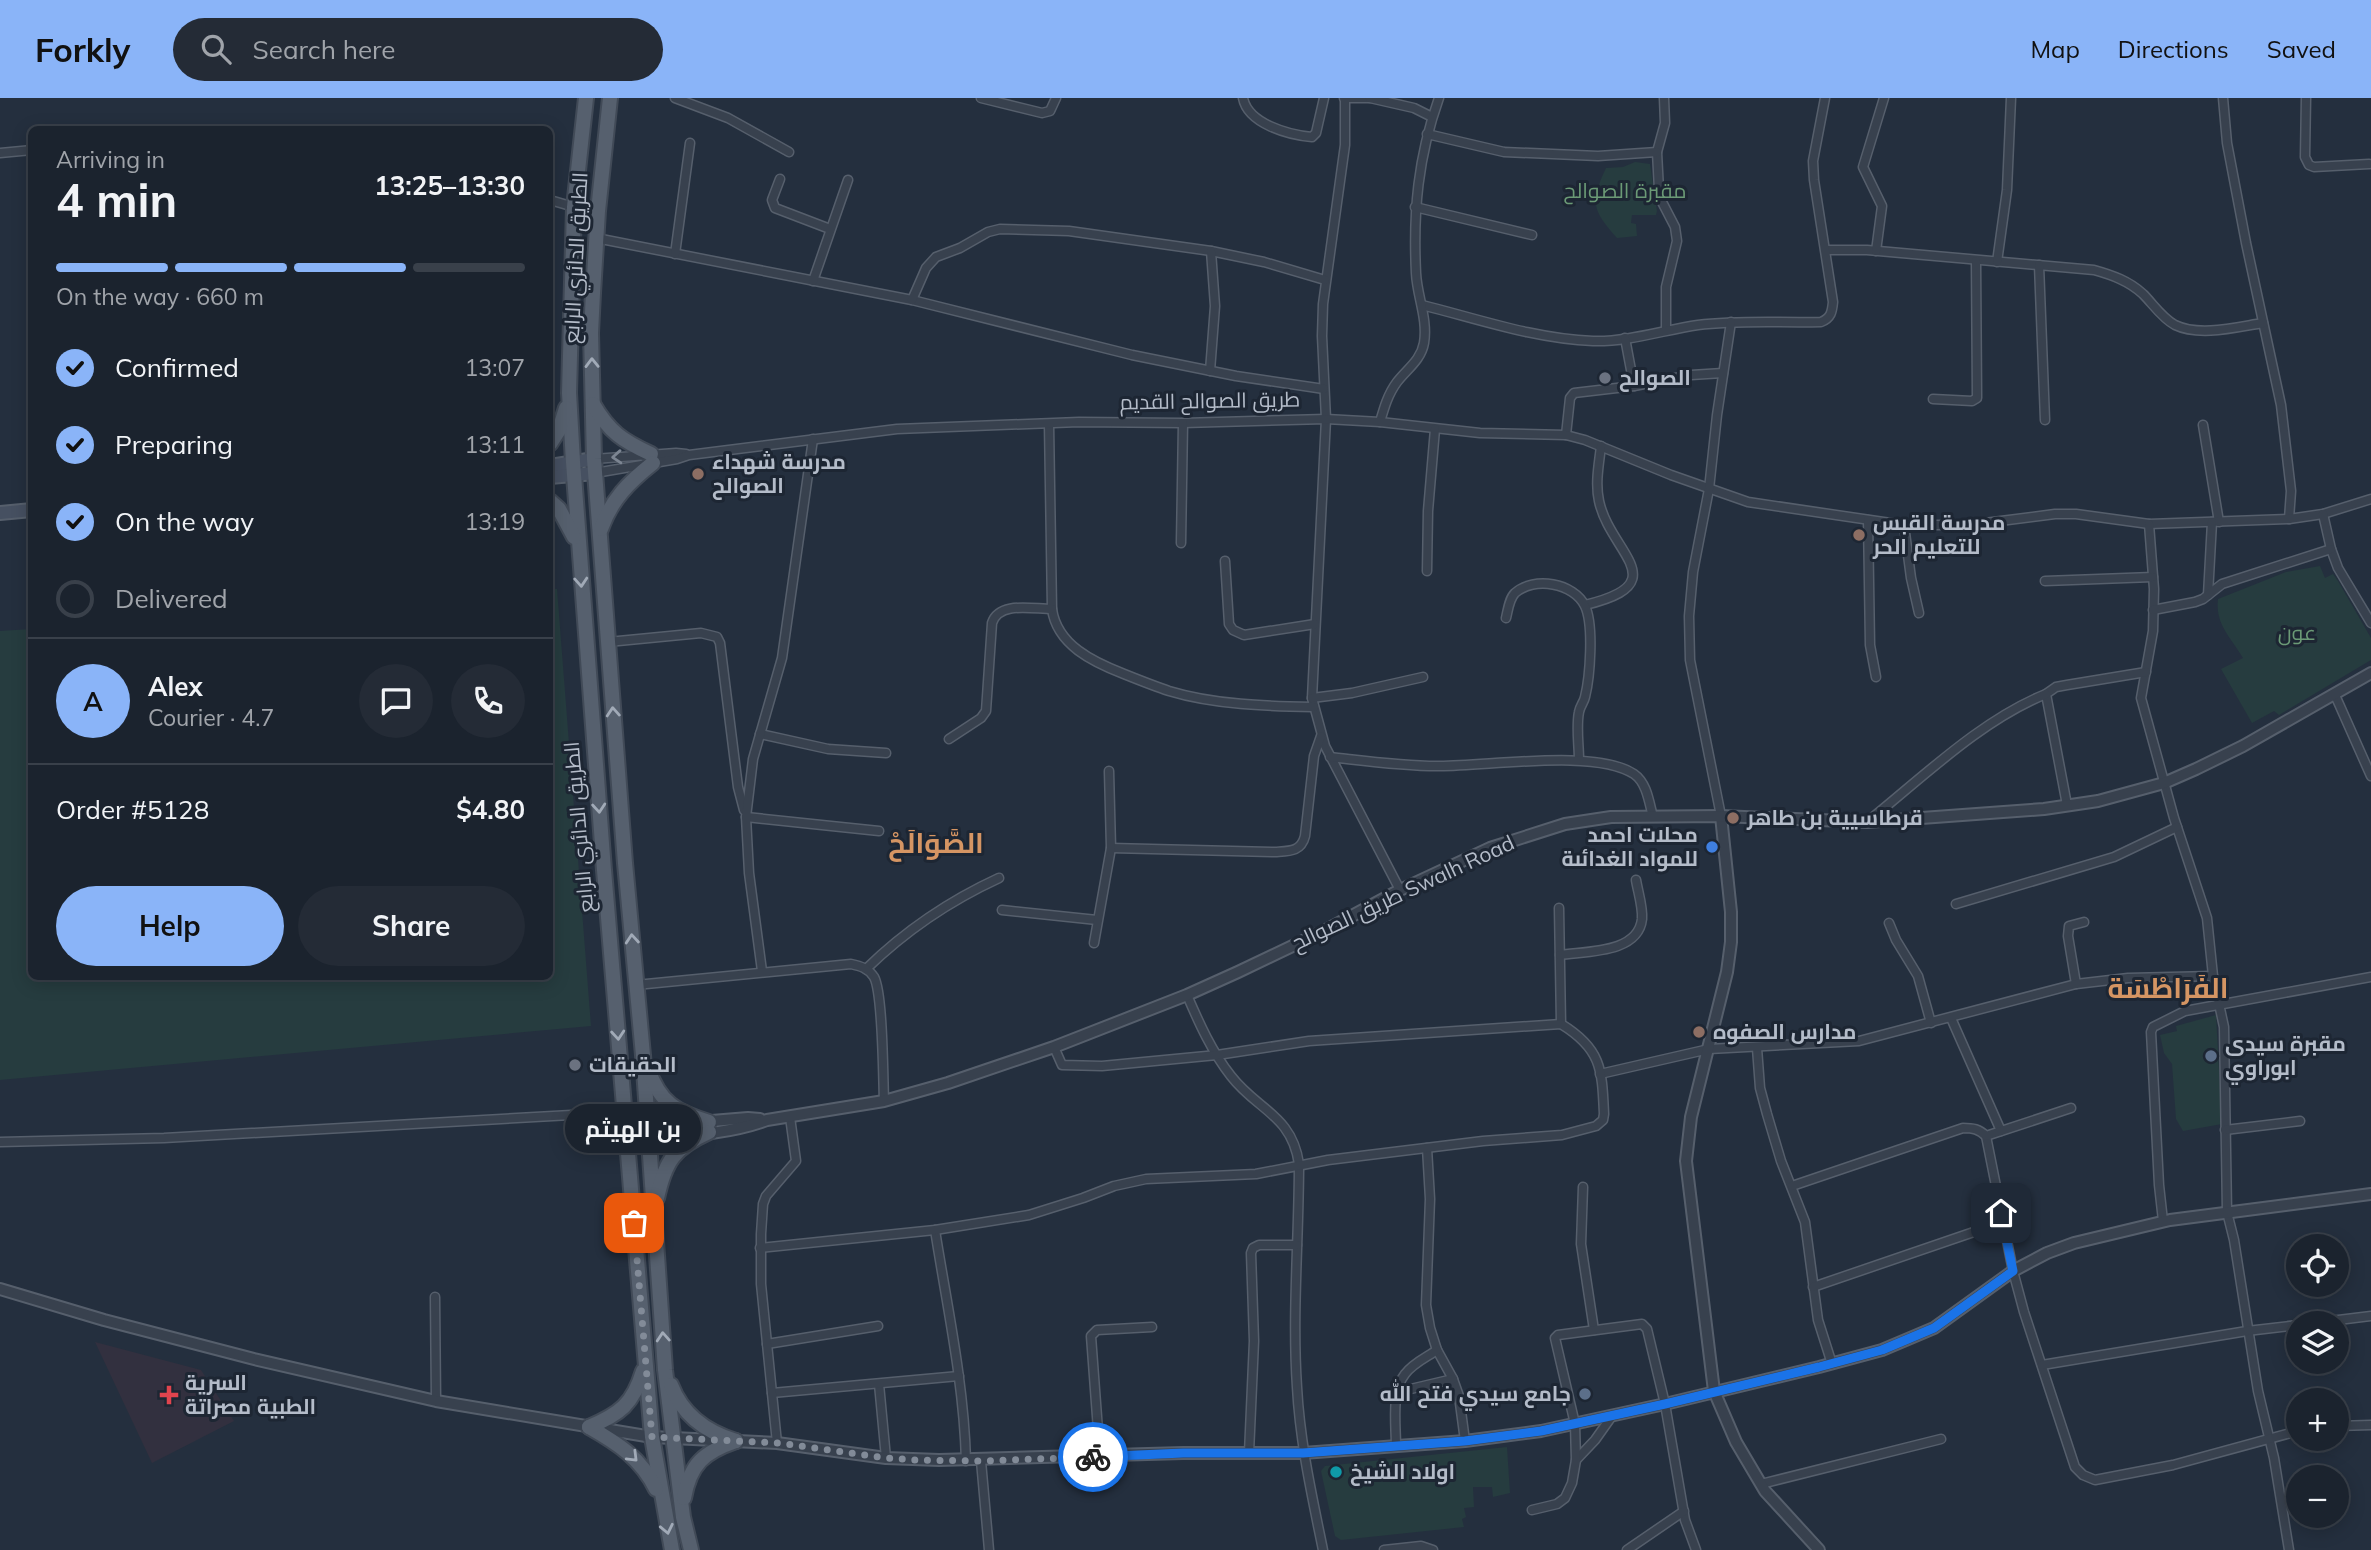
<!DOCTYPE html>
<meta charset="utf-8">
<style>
:root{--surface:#1b232e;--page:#242b36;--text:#f1f3f6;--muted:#a0a4aa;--line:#39404a;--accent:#8ab4f8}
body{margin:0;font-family:Mulish,Cairo,sans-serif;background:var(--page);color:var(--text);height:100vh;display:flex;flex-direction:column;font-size:26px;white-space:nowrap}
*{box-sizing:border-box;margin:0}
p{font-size:23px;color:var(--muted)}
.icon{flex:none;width:38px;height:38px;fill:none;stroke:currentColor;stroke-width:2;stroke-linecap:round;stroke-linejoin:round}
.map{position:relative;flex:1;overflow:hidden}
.drawer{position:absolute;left:28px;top:28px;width:525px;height:854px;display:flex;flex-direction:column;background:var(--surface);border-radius:10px;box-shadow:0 4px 18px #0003,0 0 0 2px var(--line)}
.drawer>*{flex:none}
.buttons{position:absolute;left:2286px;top:1136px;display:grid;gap:14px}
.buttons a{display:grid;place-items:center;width:63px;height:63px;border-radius:50%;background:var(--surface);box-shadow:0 4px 18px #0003,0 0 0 2px var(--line);font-size:35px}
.pin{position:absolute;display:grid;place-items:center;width:60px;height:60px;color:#fff;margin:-30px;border-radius:14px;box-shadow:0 4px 10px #0006}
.courier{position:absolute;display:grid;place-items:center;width:70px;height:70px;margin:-35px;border:5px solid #1a73e8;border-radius:50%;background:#fff;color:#222;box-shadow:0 2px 9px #0007}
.bubble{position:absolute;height:49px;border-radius:24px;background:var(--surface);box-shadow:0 4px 18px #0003,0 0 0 2px var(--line);font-size:23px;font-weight:700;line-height:49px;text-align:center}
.headline em{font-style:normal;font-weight:700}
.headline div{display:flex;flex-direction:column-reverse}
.headline{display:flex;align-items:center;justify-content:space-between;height:119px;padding:0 28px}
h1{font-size:46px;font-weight:700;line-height:52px}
.bar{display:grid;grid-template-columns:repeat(4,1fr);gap:10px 7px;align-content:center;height:84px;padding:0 28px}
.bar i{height:9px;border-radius:5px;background:var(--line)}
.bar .current{background:var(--accent)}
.bar p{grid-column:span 4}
.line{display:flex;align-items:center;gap:18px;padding:0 28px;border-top:2px solid var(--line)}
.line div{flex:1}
.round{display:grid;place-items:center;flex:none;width:74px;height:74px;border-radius:37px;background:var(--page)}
ol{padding:0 28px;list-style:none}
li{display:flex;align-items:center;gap:21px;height:77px}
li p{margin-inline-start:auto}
li .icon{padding:7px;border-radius:50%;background:var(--accent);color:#111;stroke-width:4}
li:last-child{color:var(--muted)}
li i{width:38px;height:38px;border:4px solid var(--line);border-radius:50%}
.cta{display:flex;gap:14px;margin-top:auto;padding:14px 28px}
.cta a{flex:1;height:80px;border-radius:42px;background:var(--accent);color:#111;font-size:28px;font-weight:700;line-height:80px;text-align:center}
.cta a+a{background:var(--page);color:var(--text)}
header{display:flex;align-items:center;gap:42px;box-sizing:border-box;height:98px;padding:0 35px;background:var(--accent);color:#111}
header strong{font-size:33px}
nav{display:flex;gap:38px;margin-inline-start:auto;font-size:24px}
.search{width:490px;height:63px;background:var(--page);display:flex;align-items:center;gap:18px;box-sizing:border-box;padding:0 24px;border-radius:38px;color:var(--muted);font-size:26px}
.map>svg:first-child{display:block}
.medical{fill:#32303f}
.green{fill:#263c3f}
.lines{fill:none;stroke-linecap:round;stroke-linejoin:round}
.minor-casing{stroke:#565f6c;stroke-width:11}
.tertiary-casing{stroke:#565f6c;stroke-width:14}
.secondary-casing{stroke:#565f6c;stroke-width:16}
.primary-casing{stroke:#414a57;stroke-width:18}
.minor{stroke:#38414e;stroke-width:8}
.tertiary{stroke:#38414e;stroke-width:10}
.secondary{stroke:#465061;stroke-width:12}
.primary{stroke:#56606e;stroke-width:14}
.oneway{stroke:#a1aab7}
.oneway2{stroke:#7c8592}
.done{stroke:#828b98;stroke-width:7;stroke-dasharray:0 12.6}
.route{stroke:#1a73e8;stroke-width:9}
.worship-dot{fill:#6b7280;stroke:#1d2633;stroke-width:2.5}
.education-dot{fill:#8d6e63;stroke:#1d2633;stroke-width:2.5}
.shop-dot{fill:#3f7fe0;stroke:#1d2633;stroke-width:2.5}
.service-dot{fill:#5c6f8a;stroke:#1d2633;stroke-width:2.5}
.health-dot{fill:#e0444e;stroke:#1d2633;stroke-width:2.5}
.culture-dot{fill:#0f9aa8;stroke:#1d2633;stroke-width:2.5}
.labels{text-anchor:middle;stroke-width:6;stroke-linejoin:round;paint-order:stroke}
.park-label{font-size:21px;fill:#6b9a76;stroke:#1d2633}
.street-label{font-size:21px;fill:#b4bcc9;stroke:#1d2633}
.poi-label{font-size:21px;font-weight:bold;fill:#b4bcc9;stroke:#1d2633;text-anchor:start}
.district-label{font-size:28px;font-weight:bold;fill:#d59563;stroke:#1d2633}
</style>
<header>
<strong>Forkly</strong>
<div class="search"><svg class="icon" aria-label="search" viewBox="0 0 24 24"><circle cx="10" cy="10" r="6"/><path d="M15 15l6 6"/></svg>Search here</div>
<nav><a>Map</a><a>Directions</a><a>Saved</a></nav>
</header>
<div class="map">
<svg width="2371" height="1452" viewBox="0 0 2371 1452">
<rect width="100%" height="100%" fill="#242f3e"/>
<path class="medical" d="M95 1244 201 1272 234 1323 152 1365Z"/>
<g class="green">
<path d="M1635 64 1650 66 1657 113 1656 117H1632L1631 125 1636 126 1637 138 1617 140C1592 112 1590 104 1606 70L1623 69Z"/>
<path d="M2320 468 2325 480 2333 476 2338 483 2371 540V562L2279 617 2274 613 2252 625 2221 571 2243 560C2231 539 2215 527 2218 501L2286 474Z"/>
<path d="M550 491H557L591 928 0 982V533L31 531 32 878H550Z"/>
<path d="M2216 917 2222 1026 2183 1033 2176 1021 2172 966 2164 955 2160 937 2177 933 2176 928Z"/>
<path d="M1507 1349 1510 1395 1493 1399 1492 1389H1473L1474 1409 1464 1410 1466 1419 1462 1421 1464 1429 1341 1442 1335 1438 1321 1373 1325 1368Z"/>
</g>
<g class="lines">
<defs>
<g id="minor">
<path d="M675 0 728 20 789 54"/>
<path d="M981 0 1042 15 1050 13 1056 0"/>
<path d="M1243 0C1248 26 1289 37 1312 39L1316 35 1324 0"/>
<path d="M1344 0H1369"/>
<path d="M1345 0V47L1323 206 1322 238 1326 321 1312 600 1325 648 1400 792"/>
<path d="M1370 0 1414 10 1432 19"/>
<path d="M1664 0 1665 25 1657 54 1659 92 1661 102 1675 129 1677 143 1666 189V232"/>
<path d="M2223 0 2227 45 2246 145 2281 307 2291 393 2289 421"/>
<path d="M2306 0 2305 59 2309 67 2314 69 2369 66"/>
<path d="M1427 36 1504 54 1598 58 1657 54"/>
<path d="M0 55 32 52"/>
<path d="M780 81 772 102 775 110 830 131"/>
<path d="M550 102 574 109"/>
<path d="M1415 109 1532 137"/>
<path d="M596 140 912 202 1132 257 1236 278 1324 291"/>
<path d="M1826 152H1867L2094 172C2112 177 2129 183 2143 196 2153 206 2162 220 2175 227 2200 239 2237 229 2263 225"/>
<path d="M1876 153 1882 108 1863 69 1884 0"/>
<path d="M675 156 690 45"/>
<path d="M1997 164 2007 92 2011 0"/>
<path d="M2039 167 2045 322"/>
<path d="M813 183 848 82"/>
<path d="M912 202 926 170 936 159 960 150 988 134 1000 131 1069 133 1211 153 1264 164 1325 182"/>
<path d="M1422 207C1478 221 1535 241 1593 243 1628 244 1664 232 1698 227 1739 222 1780 225 1821 224 1831 220 1832 214 1833 204L1814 82 1813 63 1825 0"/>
<path d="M1625 240 1634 288"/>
<path d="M1210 273 1215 208 1211 153"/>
<path d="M1933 301 1972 303 1977 300 1976 163"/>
<path d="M1380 324C1384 310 1388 296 1397 284 1407 271 1421 262 1424 245 1428 221 1417 198 1416 175 1413 113 1418 59 1439 0"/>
<path d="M1049 326 1052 511C1057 547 1093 564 1124 576 1139 582 1154 588 1169 593 1215 607 1267 608 1314 609"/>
<path d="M2203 327 2219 424"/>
<path d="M1566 337 1570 300 1574 295 1634 288 1691 277 1723 275"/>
<path d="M594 361 676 355 686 356"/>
<path d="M595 375 677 361 689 357 897 331 1079 324 1183 325 1326 321 1380 324 1480 335 1566 337 1585 342 1671 377 1748 404 1904 427H1969L2055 416H2076L2149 426 2289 421 2323 416 2371 401"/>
<path d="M2323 416 2331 451 2338 470 2371 525"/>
<path d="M1868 422 1870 547 1876 579"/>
<path d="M2149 426 2154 491 2153 533 2141 600 2174 720 2207 820 2213 878 2224 929 2227 1114 2234 1142 2258 1293 2274 1360 2289 1452"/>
<path d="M1904 427 1911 480 1919 515"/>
<path d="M1181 445 1183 325"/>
<path d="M1225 463 1229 526 1233 532 1244 537 1315 526"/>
<path d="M1427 473 1428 413 1435 331"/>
<path d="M2045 483 2153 479"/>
<path d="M2208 497 2212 424"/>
<path d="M1585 507C1677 485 1610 455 1599 403 1595 385 1599 366 1601 348"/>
<path d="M2153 512 2195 504 2203 501 2222 486 2331 451"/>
<path d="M1506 520C1508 512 1509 501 1515 495 1534 478 1574 485 1585 508 1594 527 1590 579 1585 599 1584 604 1580 608 1579 614 1576 629 1579 647 1579 662"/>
<path d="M608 544 701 535 717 539 720 545 738 689 744 712"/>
<path d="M2335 597 2371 678"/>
<path d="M1312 600 1352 595 1423 579"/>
<path d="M760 636 828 651 886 655"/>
<path d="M949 641 981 620 986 613 992 525C999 503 1032 511 1052 511"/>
<path d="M1330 659C1366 663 1401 668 1437 668 1485 669 1595 650 1634 676 1647 685 1649 704 1653 719"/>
<path d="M2067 707 2046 596 2056 589 2067 587 2146 574"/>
<path d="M1721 718 1690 562 1689 518 1693 474 1709 391 1717 317 1731 224"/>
<path d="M746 719 879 733"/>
<path d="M1867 724C1922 680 1981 622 2046 596"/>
<path d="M1111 750 1275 754C1289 753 1301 754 1305 738L1314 658 1321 638"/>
<path d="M1956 806 2114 759 2177 729"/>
<path d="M1559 810 1561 926"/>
<path d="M1002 812 1097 822"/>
<path d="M1889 825 1896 842 1918 878 1931 925"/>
<path d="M1094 845 1111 750 1109 673"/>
<path d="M1560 857C1585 853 1638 856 1642 821 1643 809 1638 794 1636 782"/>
<path d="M866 871C906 832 949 803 999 780"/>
<path d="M762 873 749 775 746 719 753 661 782 560 813 341"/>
<path d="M2076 886 2068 838 2069 828 2084 824"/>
<path d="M636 887 851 866C860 868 868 870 874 879 883 895 883 979 884 1003"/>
<path d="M1187 897C1199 925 1212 954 1231 978 1257 1012 1292 1017 1299 1066 1299 1140 1292 1215 1297 1289 1300 1345 1312 1398 1323 1452"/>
<path d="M1951 920 2001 1033"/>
<path d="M1757 950 1760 990 1767 1016 1781 1063 1805 1124 1818 1222 1832 1266"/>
<path d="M1600 976 1709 951 1859 943 2076 886 2128 880 2213 878"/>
<path d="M2225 1032 2300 1023"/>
<path d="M1986 1038 2013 1173 2024 1214 2075 1369 2083 1377 2095 1382 2173 1367 2298 1333"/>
<path d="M0 1044 164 1040 625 1014"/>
<path d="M1427 1050 1430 1101 1426 1207 1430 1230 1437 1252 1453 1281 1459 1298 1465 1343"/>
<path d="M1792 1088 1963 1030C1973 1030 1979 1031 1986 1038L2071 1010"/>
<path d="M1583 1089 1581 1146 1594 1232"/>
<path d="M2163 1123 2159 1087 2151 934 2153 929 2185 913 2371 879"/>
<path d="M935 1132C947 1208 964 1285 966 1363"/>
<path d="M760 1150 935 1132 1029 1117 1083 1100 1114 1088 1146 1081 1256 1076 1328 1062 1483 1043 1562 1037 1596 1028 1603 1022 1604 1016C1602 972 1602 951 1561 926L1309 943 1217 957 1102 968 1062 967 1054 949"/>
<path d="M1813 1189 2003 1124"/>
<path d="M435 1199 436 1303"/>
<path d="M2314 1225 2371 1218"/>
<path d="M767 1246 878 1228"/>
<path d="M2042 1267 2247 1233 2298 1227"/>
<path d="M879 1286 886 1360"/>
<path d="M1398 1294 1453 1281"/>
<path d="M772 1295 959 1278"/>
<path d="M2336 1328 2371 1327"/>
<path d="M777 1345 761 1186V1136L763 1106 766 1098 796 1063 790 1019"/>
<path d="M1396 1349C1396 1327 1391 1293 1405 1276 1413 1265 1427 1259 1437 1252"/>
<path d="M1249 1355 1254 1243 1251 1155 1253 1150 1259 1147H1297"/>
<path d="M1100 1359 1091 1238 1097 1232 1152 1229"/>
<path d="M1576 1362 1595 1342 1612 1318"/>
<path d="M981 1363 989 1452"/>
<path d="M1761 1386 1941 1341"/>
<path d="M1532 1412 1557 1406 1565 1400 1572 1385 1576 1362 1575 1326 1555 1240 1558 1237 1642 1226 1647 1231 1665 1306 1685 1422 1696 1452"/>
<path d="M1384 1452 1421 1448 1433 1452"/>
<path d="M1627 1452 1684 1413"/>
</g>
<g id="tertiary">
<path d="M1721 718 1731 814V844L1727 874 1691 1019 1686 1063 1714 1293 1736 1344 1765 1393 1819 1452"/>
<path d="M627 1030 748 1020 760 1021"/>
<path d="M628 1043C673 1038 724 1038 767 1022L884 1003 948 985 1054 949 1187 897 1238 874 1326 832 1400 792 1490 750 1565 726 1611 719 1721 718 1867 724 2044 711 2098 703 2164 685 2196 671 2243 648 2371 575"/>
<path d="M0 1191 104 1222 254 1261 436 1303 652 1339 777 1345 886 1360 939 1362 1183 1355H1303L1465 1343 1541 1333 1665 1306 1819 1269 1882 1252 1934 1230 2013 1173 2047 1155 2074 1145 2170 1122 2371 1096"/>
</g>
<g id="secondary">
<path d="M550 368 594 361"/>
<path d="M550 379 595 375"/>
<path d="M0 415 32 412"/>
</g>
<g id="primary">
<path d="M586 0 574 109 569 295 573 364 604 772 652 1339 672 1452"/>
<path d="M610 0 598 113 593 195 591 235 594 361 625 765 643 957 665 1272 683 1419 691 1452"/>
<path d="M593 306C609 334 623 343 651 356"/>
<path d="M550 346 559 332 566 310"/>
<path d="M550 403 559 411 574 439"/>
<path d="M601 431C611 402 629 384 653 365"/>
<path d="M648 971C660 1005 676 1014 709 1024"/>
<path d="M657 1100C665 1063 674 1050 709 1034"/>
<path d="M671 1287C682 1316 706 1334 736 1343"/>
<path d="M589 1329C617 1345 641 1360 656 1391"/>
<path d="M589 1329C620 1316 633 1306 643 1273"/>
<path d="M684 1400C690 1366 704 1354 736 1343"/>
</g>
</defs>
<use href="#minor" class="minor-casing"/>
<use href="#tertiary" class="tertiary-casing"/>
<use href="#secondary" class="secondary-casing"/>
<use href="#primary" class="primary-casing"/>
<use href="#minor" class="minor"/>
<use href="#tertiary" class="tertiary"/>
<use href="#secondary" class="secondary"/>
<use href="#primary" class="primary"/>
</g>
<defs><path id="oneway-chevron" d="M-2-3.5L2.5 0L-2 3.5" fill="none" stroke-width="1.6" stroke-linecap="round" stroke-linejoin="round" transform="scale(1.75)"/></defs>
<g class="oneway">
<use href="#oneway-chevron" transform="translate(592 265) rotate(-91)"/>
<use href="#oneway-chevron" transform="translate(581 484) rotate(86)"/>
<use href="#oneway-chevron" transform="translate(613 614) rotate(-94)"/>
<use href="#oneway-chevron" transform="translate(599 710) rotate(85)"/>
<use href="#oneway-chevron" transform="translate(632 841) rotate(-95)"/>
<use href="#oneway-chevron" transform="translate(618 937) rotate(85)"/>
<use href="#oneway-chevron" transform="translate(663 1239) rotate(-94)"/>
<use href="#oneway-chevron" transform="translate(633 1359) rotate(45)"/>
<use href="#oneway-chevron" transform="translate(667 1431) rotate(78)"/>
</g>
<use class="oneway2" href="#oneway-chevron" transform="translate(617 359) rotate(176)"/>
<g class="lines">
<path class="done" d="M634 1125 652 1339 778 1345 887 1360 915 1362 981 1363 1093 1359"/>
<path class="route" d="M1093 1359 1183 1355H1303L1465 1343 1541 1333 1665 1306 1819 1269 1882 1252 1934 1230 2013 1173 2001 1115"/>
</g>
<g class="worship-dot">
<circle cx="1605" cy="280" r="7"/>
<circle cx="575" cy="967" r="7"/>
</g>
<g class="education-dot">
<circle cx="698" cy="376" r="7"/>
<circle cx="1859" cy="437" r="7"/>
<circle cx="1733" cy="720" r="7"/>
<circle cx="1699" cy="934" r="7"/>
</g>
<circle class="shop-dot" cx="1712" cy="749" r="7"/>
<g class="service-dot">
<circle cx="2211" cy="958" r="7"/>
<circle cx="1585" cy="1296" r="7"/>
</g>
<path class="health-dot" d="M165.5 1286.5h7v7h7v7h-7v7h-7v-7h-7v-7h7z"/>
<circle class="culture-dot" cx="1336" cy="1374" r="7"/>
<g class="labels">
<g class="park-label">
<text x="1625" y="100">مقبرة الصوالح</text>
<text x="2297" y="542">عون</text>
</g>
<g class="street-label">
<text transform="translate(576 160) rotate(-87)" y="7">الطريق الدائري الرابع</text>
<text transform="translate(1210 303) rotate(-1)" y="7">طريق الصوالح القديم</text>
<text transform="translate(579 729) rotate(-95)" y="7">الطريق الدائري الرابع</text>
<text transform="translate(1403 795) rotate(-25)" y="7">طريق الصوالح Swalh Road</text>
</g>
<g class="poi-label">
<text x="1619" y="287">الصوالح</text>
<text x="712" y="371">مدرسة شهداء<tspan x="712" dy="24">الصوالح</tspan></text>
<text x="1873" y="432">مدرسة القبس<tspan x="1873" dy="24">للتعليم الحر</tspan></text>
<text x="1747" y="727">قرطاسيية بن طاهر</text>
<text x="1698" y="744" text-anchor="end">محلات احمد<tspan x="1698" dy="24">للمواد الغدائىة</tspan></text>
<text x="1713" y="941">مدارس الصفوه</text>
<text x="2225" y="953">مقبرة سيدى<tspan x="2225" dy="24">ابوراوي</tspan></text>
<text x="589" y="974">الحقيقات</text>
<text x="185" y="1292">السرية<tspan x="185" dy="24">الطبية مصراتة</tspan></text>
<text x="1571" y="1303" text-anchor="end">جامع سيدي فتح الله</text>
<text x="1350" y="1381">اولاد الشيخ</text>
</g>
<g class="district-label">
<text x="936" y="755">الصَّوَالَحْ</text>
<text x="2168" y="900">الفَرَاطْسَة</text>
</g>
</g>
</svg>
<div class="buttons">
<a><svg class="icon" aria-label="locate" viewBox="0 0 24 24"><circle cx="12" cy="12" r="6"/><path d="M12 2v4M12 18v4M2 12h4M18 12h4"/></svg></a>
<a><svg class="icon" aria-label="layers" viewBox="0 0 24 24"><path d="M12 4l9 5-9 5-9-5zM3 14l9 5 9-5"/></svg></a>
<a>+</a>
<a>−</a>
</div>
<div class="pin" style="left:634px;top:1125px;background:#ea580c"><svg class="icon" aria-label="bag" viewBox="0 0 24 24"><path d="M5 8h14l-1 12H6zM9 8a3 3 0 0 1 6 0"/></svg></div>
<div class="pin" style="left:2001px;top:1115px;background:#1f2937"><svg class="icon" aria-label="home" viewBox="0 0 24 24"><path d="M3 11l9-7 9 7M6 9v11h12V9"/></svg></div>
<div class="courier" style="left:1093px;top:1359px"><svg class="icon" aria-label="bike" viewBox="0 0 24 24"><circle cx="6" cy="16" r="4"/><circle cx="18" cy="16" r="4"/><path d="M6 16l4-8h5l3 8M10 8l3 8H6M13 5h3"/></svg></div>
<div class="bubble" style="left:565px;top:1006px;width:136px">بن الهيثم</div>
<section class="drawer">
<div class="headline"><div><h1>4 min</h1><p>Arriving in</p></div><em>13:25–13:30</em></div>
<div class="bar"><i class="current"></i><i class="current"></i><i class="current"></i><i></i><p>On the way · 660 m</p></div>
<ol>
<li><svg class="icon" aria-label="check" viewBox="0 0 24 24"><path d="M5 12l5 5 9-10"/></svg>Confirmed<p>13:07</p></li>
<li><svg class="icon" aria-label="check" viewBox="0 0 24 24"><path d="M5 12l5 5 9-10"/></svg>Preparing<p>13:11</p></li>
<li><svg class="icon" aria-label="check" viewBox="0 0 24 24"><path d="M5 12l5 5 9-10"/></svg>On the way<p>13:19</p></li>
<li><i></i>Delivered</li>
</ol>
<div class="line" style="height:126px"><b class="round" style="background:var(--accent);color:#111">A</b><div><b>Alex</b><p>Courier · 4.7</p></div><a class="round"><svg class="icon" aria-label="chat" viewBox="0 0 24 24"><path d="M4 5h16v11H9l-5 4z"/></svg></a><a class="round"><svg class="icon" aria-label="phone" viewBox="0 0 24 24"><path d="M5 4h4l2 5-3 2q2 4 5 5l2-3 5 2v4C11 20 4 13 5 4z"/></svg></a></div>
<div class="line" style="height:91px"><div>Order #5128</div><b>$4.80</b></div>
<div class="cta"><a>Help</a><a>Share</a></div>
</section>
</div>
